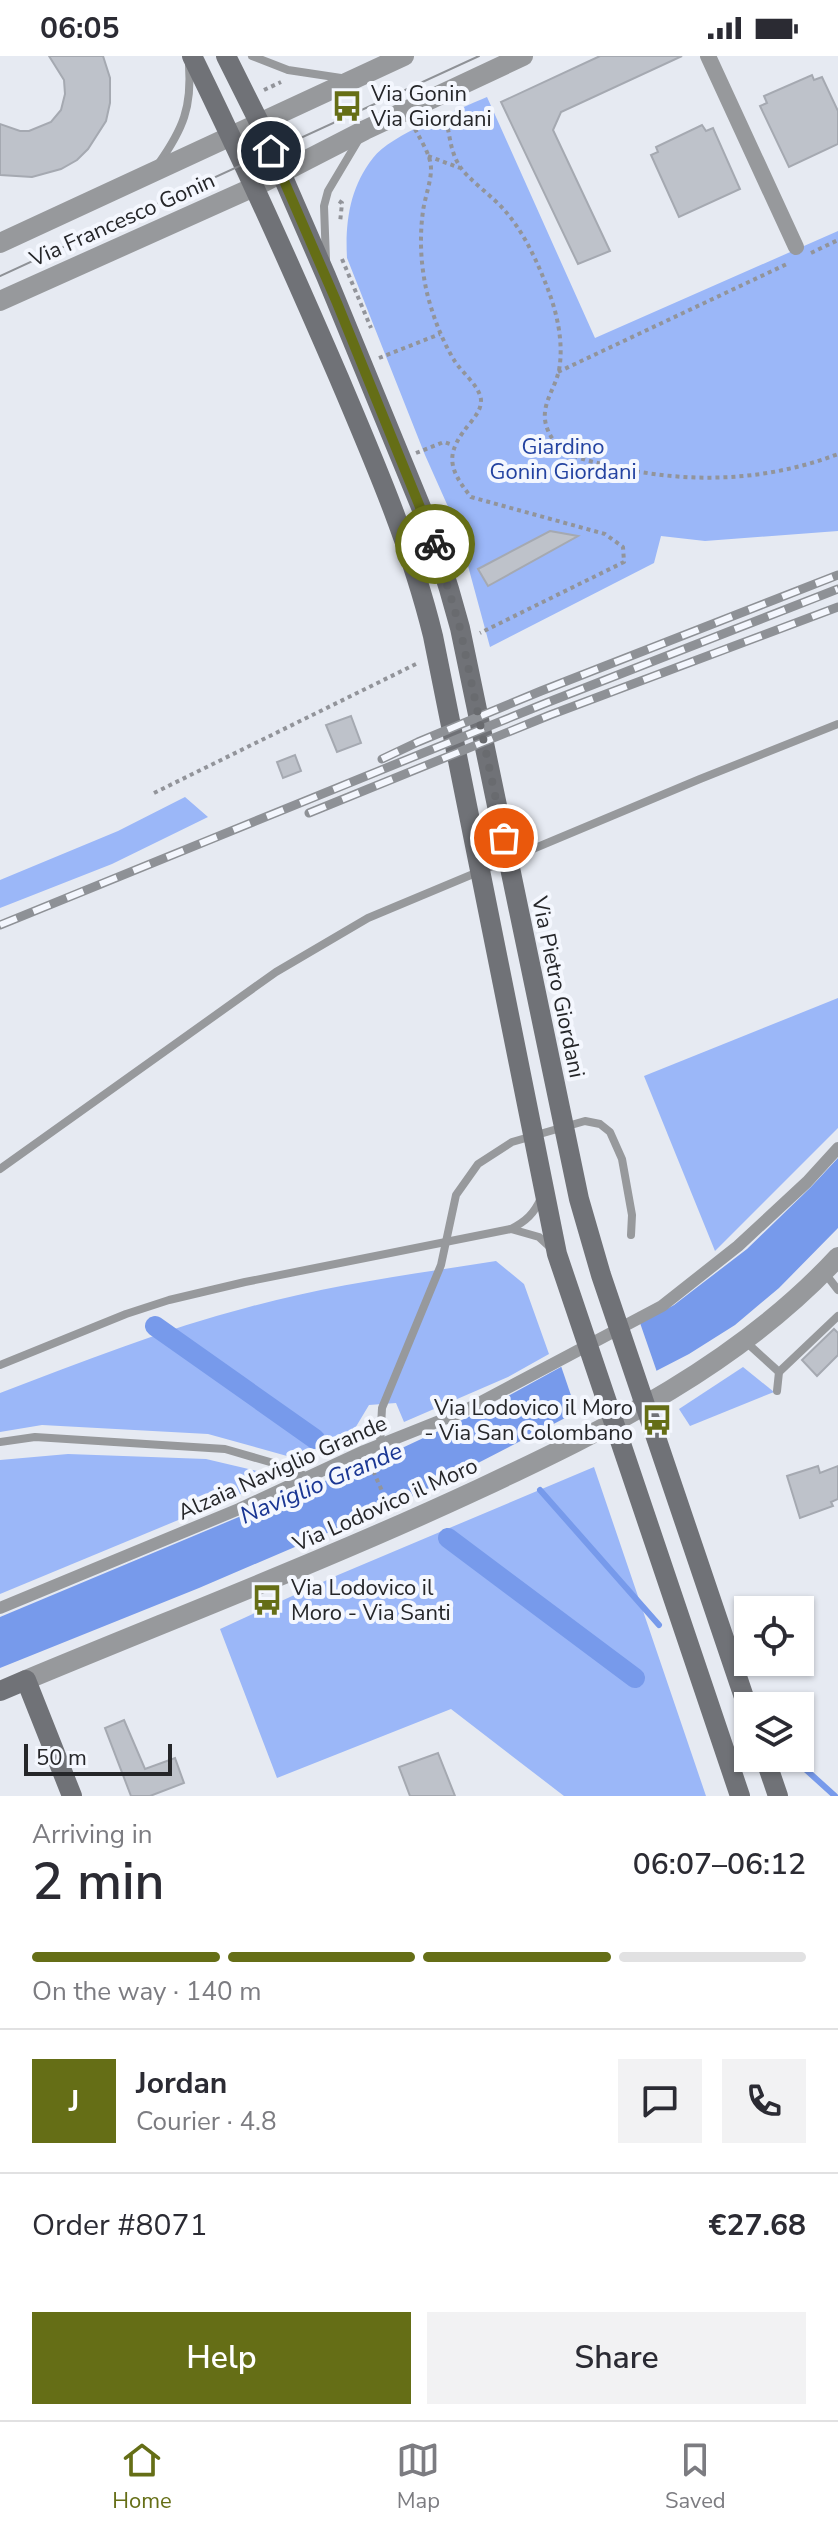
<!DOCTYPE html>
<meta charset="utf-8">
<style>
:root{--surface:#fff;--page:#f2f2f3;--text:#2b2b33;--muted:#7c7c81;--line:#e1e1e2;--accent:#656e16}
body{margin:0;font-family:"Nunito Sans",sans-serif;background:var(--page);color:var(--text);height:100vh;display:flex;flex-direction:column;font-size:30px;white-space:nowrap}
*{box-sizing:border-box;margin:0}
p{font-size:26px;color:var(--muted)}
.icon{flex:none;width:44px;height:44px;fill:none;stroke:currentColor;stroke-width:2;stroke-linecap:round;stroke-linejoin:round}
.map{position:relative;height:1740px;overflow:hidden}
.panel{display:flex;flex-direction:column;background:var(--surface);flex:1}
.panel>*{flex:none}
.controls{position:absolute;left:734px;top:1540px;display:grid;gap:16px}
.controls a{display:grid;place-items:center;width:80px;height:80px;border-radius:0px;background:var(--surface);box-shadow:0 2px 6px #0004;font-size:40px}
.scale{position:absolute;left:24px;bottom:20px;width:148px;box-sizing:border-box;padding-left:8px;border:4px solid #252629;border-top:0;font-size:22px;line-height:28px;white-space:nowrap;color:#252629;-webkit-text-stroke:6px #f4f7fe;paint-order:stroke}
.pin{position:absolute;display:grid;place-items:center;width:68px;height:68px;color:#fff;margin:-34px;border:4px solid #fff;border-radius:50%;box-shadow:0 2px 8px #0007}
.courier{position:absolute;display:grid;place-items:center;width:80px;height:80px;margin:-40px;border:6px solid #656e16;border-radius:50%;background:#fff;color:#222;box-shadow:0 2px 10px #0007}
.overview em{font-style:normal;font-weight:600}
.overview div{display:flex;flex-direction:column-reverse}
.overview{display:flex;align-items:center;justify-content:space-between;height:136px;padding:0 32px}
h1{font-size:52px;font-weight:600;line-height:60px}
.bar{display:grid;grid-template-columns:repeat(4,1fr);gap:12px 8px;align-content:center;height:96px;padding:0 32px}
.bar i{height:10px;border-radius:6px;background:var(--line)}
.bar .on{background:var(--accent)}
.bar p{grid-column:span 4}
.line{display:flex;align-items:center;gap:20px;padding:0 32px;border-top:2px solid var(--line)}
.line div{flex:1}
.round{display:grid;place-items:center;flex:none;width:84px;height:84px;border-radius:0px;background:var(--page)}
.action{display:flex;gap:16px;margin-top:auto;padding:16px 32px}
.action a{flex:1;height:92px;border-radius:0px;background:var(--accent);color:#fff;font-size:32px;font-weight:600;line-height:92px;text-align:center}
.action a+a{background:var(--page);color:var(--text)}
.status{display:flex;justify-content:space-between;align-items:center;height:56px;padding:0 40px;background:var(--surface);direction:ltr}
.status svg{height:22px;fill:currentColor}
.tab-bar{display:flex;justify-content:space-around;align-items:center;height:112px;border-top:2px solid var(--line);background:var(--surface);font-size:22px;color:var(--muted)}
.tab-bar a{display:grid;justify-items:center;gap:4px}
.tab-bar .on{color:var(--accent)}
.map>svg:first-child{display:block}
.green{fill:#9bb7f8}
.water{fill:#779aeb}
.pier{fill:#e6eaf2}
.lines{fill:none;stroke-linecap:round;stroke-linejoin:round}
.stream{stroke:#779aeb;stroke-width:6}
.canal{stroke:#779aeb;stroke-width:20}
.building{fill:#bec2ca;stroke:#a5a9b1;stroke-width:2}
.path{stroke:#92949a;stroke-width:4;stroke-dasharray:4 4;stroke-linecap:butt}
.service{stroke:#97999c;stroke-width:8}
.pedestrian{stroke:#97999c;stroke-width:12}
.minor{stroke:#97999c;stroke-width:16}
.tertiary{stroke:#97999c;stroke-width:20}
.secondary{stroke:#707277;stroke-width:20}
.tram{stroke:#8e9196;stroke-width:2}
.rail-casing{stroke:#8e9196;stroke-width:9}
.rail{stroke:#f4f7fe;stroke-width:6;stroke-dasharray:18;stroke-linecap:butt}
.done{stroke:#696b6f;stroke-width:8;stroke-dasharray:0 14.4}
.route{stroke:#656e16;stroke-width:10}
.labels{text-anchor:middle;stroke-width:8;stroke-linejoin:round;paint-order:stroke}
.poi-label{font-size:22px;fill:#252629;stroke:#f4f7fe;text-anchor:start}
.street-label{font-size:22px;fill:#252629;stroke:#f4f7fe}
.park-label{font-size:22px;fill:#2443a1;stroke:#f4f7fe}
.water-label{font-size:24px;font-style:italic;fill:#1a3693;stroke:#f4f7fe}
</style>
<div class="status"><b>06:05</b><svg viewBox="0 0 49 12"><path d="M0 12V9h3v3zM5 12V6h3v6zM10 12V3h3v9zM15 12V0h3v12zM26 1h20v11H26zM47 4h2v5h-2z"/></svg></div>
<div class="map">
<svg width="838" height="1740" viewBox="0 0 838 1740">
<rect width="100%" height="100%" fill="#e6eaf2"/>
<g class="green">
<path d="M487 41 595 282 838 175V475L705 485 661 480 654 507 490 591 458 473 425 399 347 202C345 166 350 131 373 102 391 78 458 54 487 41Z"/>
<path d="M185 741 208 761 112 808 0 852V824L118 775Z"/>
<path d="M838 942V1072L715 1195 644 1020Z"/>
<path d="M496 1205 524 1228 549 1298 508 1321 404 1366 396 1347 369 1349 354 1374 335 1384 287 1400 208 1378 42 1369 0 1376V1337C82 1306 164 1273 249 1251 329 1229 414 1218 496 1205Z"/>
<path d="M743 1311 774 1336 690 1370 679 1353Z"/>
<path d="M68 1398 206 1403 282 1421 0 1538V1404Z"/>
<path d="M594 1411 706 1740H564L451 1653 277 1722 220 1573 338 1519Z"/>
</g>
<path class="water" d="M838 1102V1172L779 1232 735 1269 689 1298 414 1440 199 1532 0 1612V1561L387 1399 479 1356 674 1249 747 1193 811 1131Z"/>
<path class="pier" d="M639 1264 658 1319 578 1360 560 1307Z"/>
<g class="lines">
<g class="stream">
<path d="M540 1434 659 1569"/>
<path d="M793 1702 835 1740"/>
</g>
<g class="canal">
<path d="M155 1270 315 1383"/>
<path d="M448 1482 635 1622"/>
</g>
</g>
<g class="building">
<path d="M49 0H103L110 22V47L106 65 88 93 77 104 61 113 32 121 0 119V68L20 75H29L51 66 61 54 65 38 64 24Z"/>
<path d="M600 0H682L561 56 553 74 610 195 578 208 501 46Z"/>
<path d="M812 19 814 24 822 21 838 55V88L789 111 760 50 767 47 764 40Z"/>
<path d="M702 69 706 75 713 72 740 133 679 161 651 99 658 96 656 91Z"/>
<path d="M550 475 578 480 488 530 478 513Z"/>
<path d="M351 660 361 687 337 696 326 669Z"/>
<path d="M295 699 301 715 283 722 277 706Z"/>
<path d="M834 1273 838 1277V1299L817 1320 802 1304Z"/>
<path d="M818 1410 820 1417 838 1410V1443L831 1446 833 1450 800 1462 787 1420Z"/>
<path d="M124 1664 145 1713 175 1702 184 1727 150 1740H131L105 1672Z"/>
<path d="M438 1697 455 1740H410L399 1711Z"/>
</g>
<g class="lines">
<g class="path">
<path d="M264 34 281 26"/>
<path d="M444 57C450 75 449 93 459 109 467 123 494 141 506 156 524 177 537 205 547 231 557 256 564 287 559 314 555 334 539 350 547 372 557 400 585 404 611 410 686 428 765 426 838 398"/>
<path d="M415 73C421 85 431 99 431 113 431 126 425 141 423 155 419 184 421 213 428 241 434 263 442 284 454 304 461 316 480 330 481 344 481 354 476 359 471 366 446 396 446 410 471 441L605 478 623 491 624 506 480 577"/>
<path d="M428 100 460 112"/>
<path d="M339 145 342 147 340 167"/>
<path d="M811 197 838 184"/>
<path d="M342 203 371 272"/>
<path d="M379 302 440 278"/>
<path d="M558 316 789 207"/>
<path d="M416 397 444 386 453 389"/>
<path d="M154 737 418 607"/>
<path d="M370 1408 391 1455"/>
</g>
<g class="service">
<path d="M252 0 288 14 341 22"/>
<path d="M159 107C183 73 192 51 189 9"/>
<path d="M326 204 324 150 328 135 359 83"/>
<path d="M0 1113 276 916 368 862 700 723 838 668"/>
<path d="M511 1173 539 1181 552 1193"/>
<path d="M824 1216 838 1234"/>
<path d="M746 1286 779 1316 838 1260"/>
<path d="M0 1309 126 1258 169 1244 245 1226 511 1173C526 1165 534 1158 541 1142"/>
<path d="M777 1335 779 1316"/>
<path d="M0 1386 35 1381 225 1393 294 1413 308 1422"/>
<path d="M380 1389 382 1352 441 1209 456 1139 478 1108 512 1086 585 1065 600 1068 610 1076 622 1103 632 1159 631 1179"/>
</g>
<path class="pedestrian" d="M0 1552 239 1453 364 1395 462 1356 662 1250 738 1190 807 1126 838 1092"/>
<path class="minor" d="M708 0 796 191"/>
<g class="tertiary">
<path d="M0 187 404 0"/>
<path d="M0 245 256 130 365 74 523 0"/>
<path d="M26 1624C177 1561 331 1502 479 1433 609 1372 739 1308 838 1201"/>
</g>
<g class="secondary">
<path d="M192 0C244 106 292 213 339 322 375 407 411 490 433 580L557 1198 740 1740"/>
<path d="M226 0 259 66 326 220 430 473 449 533 460 572 579 1143 601 1219 748 1653"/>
<path d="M0 1635 26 1624 72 1740"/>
<path d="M765 1702 778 1740"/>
</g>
<path class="tram" d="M0 220 479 0"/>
<defs>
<g id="rail">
<path d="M382 703 418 686 541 635 838 519"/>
<path d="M309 757 550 659 838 551"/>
<path d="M0 869 546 647 838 533"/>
</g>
</defs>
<use href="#rail" class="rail-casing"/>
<use href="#rail" class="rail"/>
</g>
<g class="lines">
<path class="done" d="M435 488 460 572 504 782"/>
<path class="route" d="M271 95 337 247 435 488"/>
</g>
<defs>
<symbol id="bus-bare" viewBox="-9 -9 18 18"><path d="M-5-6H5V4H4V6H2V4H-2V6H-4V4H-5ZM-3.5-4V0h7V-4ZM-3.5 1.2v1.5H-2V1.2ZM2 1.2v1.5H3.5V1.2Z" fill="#656e16" stroke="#f4f7fe" stroke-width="2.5" paint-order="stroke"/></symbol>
</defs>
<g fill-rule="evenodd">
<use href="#bus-bare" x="325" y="28" width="44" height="44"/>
<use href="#bus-bare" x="635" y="1342" width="44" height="44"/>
<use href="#bus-bare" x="245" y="1522" width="44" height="44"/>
</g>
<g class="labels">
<g class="poi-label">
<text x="371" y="45">Via Gonin<tspan x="371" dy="25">Via Giordani</tspan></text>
<text x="633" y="1359" text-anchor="end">Via Lodovico il Moro<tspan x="633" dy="25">- Via San Colombano</tspan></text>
<text x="291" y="1539">Via Lodovico il<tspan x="291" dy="25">Moro - Via Santi</tspan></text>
</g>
<g class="street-label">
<text transform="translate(122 163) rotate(-24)" y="8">Via Francesco Gonin</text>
<text transform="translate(559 931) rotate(78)" y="8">Via Pietro Giordani</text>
<text transform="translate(282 1411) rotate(-24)" y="8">Alzaia Naviglio Grande</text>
<text transform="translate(385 1448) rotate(-24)" y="8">Via Lodovico il Moro</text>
</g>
<g class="park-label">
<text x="563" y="398">Giardino<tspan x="563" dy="25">Gonin Giordani</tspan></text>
</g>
<g class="water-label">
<text transform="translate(321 1427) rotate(-23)" y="8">Naviglio Grande</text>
</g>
</g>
</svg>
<div class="controls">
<a><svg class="icon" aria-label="locate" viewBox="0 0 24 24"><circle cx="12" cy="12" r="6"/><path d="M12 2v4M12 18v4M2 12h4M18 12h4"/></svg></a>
<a><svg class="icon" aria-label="layers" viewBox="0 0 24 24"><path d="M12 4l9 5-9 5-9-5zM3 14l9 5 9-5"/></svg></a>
</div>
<div class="scale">50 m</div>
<div class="pin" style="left:504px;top:782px;background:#ea580c"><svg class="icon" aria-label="bag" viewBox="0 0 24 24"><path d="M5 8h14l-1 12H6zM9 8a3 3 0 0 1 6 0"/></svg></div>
<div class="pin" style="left:271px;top:95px;background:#1f2937"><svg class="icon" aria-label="home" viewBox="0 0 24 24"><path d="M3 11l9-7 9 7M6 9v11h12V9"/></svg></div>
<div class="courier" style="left:435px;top:488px"><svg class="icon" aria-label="bike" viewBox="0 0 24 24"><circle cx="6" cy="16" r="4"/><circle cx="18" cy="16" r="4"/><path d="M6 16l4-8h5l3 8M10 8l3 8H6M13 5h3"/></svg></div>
</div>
<section class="panel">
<div class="overview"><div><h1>2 min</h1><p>Arriving in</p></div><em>06:07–06:12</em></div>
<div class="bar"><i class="on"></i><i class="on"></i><i class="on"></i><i></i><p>On the way · 140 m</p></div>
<div class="line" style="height:144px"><b class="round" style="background:var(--accent);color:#fff">J</b><div><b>Jordan</b><p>Courier · 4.8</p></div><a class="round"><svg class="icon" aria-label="chat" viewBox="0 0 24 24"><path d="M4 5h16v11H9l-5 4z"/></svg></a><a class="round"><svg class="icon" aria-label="phone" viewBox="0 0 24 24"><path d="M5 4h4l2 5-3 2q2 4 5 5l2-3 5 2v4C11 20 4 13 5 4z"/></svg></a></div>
<div class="line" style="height:104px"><div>Order #8071</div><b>€27.68</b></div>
<div class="action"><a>Help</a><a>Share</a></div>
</section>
<nav class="tab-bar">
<a class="on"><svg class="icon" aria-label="home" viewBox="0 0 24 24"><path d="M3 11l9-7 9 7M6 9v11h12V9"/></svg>Home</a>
<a><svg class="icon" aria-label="map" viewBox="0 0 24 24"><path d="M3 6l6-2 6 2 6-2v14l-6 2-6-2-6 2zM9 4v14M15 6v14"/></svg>Map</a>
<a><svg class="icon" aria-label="saved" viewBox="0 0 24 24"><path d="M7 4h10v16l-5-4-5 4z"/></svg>Saved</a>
</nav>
